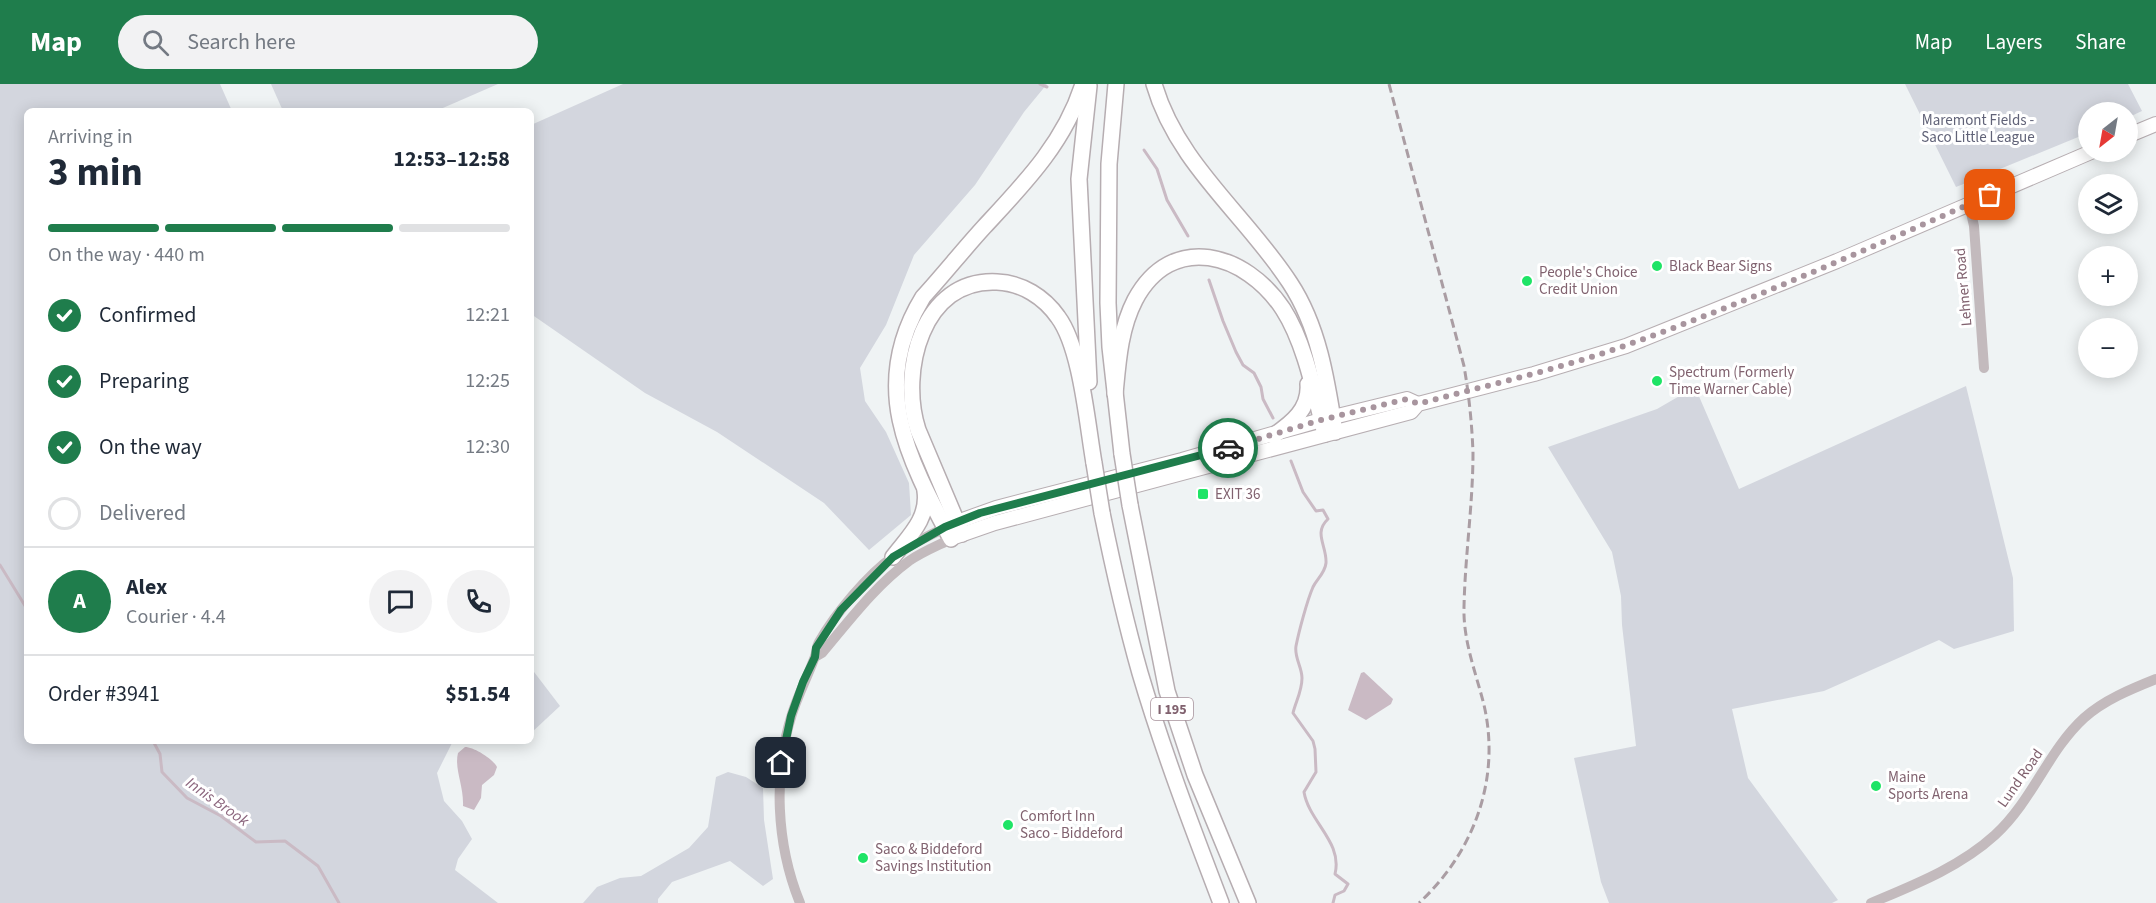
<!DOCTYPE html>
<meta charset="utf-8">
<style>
:root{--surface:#fff;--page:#f2f2f3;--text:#1f2937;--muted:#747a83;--line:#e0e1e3;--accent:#1f7d4c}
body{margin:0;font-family:"Source Sans 3",sans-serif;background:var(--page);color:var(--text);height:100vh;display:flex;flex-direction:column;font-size:22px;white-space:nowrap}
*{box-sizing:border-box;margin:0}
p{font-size:20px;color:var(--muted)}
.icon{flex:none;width:33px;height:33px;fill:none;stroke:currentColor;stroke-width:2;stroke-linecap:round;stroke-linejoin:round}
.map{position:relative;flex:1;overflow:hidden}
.drawer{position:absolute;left:24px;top:24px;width:510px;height:636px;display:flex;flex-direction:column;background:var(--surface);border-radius:9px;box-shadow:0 3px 15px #0003}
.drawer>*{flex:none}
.needle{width:39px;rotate:211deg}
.controls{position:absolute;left:2078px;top:18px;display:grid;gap:12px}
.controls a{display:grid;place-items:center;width:60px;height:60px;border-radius:50%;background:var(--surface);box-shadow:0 3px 15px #0003;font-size:30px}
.pin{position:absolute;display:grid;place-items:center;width:51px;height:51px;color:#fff;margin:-26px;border-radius:12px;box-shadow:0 3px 9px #0006}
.courier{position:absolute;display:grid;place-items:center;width:60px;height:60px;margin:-30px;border:4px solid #1f7d4c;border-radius:50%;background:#fff;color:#222;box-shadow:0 2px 8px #0007}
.overview em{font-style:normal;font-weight:700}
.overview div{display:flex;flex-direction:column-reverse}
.overview{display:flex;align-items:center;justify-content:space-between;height:102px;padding:0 24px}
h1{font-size:39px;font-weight:700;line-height:45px}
.bar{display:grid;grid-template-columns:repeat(4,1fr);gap:9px 6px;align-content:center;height:72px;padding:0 24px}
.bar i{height:8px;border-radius:4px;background:var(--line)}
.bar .current{background:var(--accent)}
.bar p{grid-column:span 4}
.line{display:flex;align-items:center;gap:15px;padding:0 24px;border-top:2px solid var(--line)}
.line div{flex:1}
.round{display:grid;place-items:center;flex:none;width:63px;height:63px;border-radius:32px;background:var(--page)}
ol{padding:0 24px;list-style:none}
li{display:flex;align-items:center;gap:18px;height:66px}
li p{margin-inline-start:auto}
li .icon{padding:6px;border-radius:50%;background:var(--accent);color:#fff;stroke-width:4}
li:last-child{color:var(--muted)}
li i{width:33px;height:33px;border:3px solid var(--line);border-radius:50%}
header{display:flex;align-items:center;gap:36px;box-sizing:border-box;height:84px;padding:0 30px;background:var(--accent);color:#fff}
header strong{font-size:28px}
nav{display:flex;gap:33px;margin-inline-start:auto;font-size:21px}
.search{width:420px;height:54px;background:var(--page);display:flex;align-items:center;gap:15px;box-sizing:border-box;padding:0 21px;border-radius:33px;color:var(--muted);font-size:22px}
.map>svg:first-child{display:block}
.green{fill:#d3d6de}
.water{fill:#cabac4}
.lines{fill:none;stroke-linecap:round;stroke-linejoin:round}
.stream{stroke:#cabac4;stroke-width:3}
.major-casing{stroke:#b7aeb2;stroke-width:16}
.highway-casing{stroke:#b6adb1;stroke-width:18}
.minor{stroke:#c3babd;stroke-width:10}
.major{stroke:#fff;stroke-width:14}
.highway{stroke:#fff;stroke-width:15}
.rail{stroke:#aa9da3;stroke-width:3;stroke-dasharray:9 4.5;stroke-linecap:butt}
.highway-bridge-casing{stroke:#b6adb1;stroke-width:18;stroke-linecap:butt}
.highway-bridge{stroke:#fff;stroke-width:15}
.done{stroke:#a8959e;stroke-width:6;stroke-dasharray:0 10.8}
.route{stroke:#1f7d4c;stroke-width:8}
.poi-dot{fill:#1fe466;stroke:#fff;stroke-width:2}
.labels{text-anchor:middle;stroke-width:6;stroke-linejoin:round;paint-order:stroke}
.shield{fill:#fff;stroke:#a7919a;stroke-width:1.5}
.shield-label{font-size:14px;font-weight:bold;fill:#81626f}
.park-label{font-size:15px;fill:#616378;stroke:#fff}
.poi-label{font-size:15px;fill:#81626f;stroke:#fff;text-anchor:start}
.street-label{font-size:15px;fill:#81626f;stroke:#fff}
.water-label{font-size:16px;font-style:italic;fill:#8c677e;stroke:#fff}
</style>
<header>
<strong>Map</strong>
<div class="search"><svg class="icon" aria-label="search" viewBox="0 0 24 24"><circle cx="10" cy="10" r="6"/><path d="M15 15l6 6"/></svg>Search here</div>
<nav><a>Map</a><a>Layers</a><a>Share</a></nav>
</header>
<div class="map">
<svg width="2156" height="819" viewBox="0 0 2156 819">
<rect width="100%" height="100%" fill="#eff3f4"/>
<g class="green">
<path d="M0 0H220L232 27H27V657H453L437 689 444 717 462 737 472 755 458 775 455 786 498 819H0Z"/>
<path d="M271 0H498L436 27H283Z"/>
<path d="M623 0H1047L1024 28 975 101 914 171 886 241 860 284 865 317 886 348 909 399 911 431 869 466 824 419 717 348 645 309 531 230V41Z"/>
<path d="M1905 0H2128L2142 27 2127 34V28H2088V49L1956 103Z"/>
<path d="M1966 302 2013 494 2014 547 1954 565 1939 556 1824 607 1732 625 1748 694 1838 816 1832 819H1609L1601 798 1574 674 1636 662 1622 541 1621 512 1612 468 1548 363 1657 325 1695 303 1739 405Z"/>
<path d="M531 584 560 622 531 649Z"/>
<path d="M728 688 746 693 763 704 764 736 773 795 763 802 730 777 672 798 658 815V819H583L597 803 620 794 641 792 689 764 708 743 716 693Z"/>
</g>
<g class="water">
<path d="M1364 588 1393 615 1391 620 1366 636 1348 626 1361 589Z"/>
<path d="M465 663C474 663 493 675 497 683L494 691 482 701 481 714 474 726 463 722C464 702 454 685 458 669Z"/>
</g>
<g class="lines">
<g class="stream">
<path d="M1040 0 1047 3"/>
<path d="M1144 66 1157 85 1167 116 1188 152"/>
<path d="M1209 196 1223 237 1236 268 1243 281 1254 289 1261 303 1263 315 1273 334"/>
<path d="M1291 377 1303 408 1316 427 1323 426 1328 435C1313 449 1327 462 1326 479 1325 489 1317 495 1313 503 1307 517 1299 547 1296 562 1294 573 1302 583 1302 594 1302 607 1296 617 1293 629L1313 657 1315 665 1316 688 1304 708C1309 738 1343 758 1335 790L1348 800 1344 807 1335 811 1333 819"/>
<path d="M0 481 27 525"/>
<path d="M153 657 160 670 162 688 187 714 221 732 256 758 285 757 318 782 339 819"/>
</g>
<defs>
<g id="major">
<path d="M2127 52 2156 40"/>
<path d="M957 438 996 424 1182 376 1321 336 1407 315 1418 320"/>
<path d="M952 454 995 439 1411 328 1418 320 1534 290 1626 262 1837 177 2091 68"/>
</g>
<g id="highway">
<path d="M1116 0 1109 80 1108 219 1110 263 1122 370"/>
<path d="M1154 0C1177 80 1246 131 1290 199 1319 243 1327 297 1335 348"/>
<path d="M1089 298 1079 95 1089 2"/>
<path d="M1115 310C1118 278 1120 245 1135 216 1172 147 1246 169 1283 225 1305 259 1315 311 1325 350"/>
<path d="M1273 352C1292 339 1310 325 1308 300"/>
<path d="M1130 421 1167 607 1195 691 1248 819"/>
<path d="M1102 429C1113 483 1125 536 1140 589 1163 667 1192 743 1221 819"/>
<path d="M962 450 918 346C899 288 922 194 997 198 1022 199 1044 213 1058 233 1081 264 1087 339 1094 379"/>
<path d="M951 455C907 373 869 301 923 213 944 190 963 166 984 143 1024 100 1065 58 1083 0"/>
<path d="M893 473C908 453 929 435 925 407"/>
</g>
</defs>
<use href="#major" class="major-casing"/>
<use href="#highway" class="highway-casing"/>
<g class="minor">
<path d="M1969 120 1974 142 1984 284"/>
<path d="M815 573 822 569C849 537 875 502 909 477 922 468 937 462 951 455"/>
<path d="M800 819C776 760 773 690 792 630 798 611 807 594 814 575 817 569 816 563 819 558 835 530 868 490 894 472 912 459 932 450 951 441"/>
<path d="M1871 819C1914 801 1960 783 1995 751 2033 716 2048 667 2084 634 2104 616 2131 605 2156 595"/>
</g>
<use href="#major" class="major"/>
<use href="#highway" class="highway"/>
<path class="rail" d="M1389 0 1464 282C1469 311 1472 340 1473 369 1473 420 1465 472 1464 523 1463 557 1476 589 1484 621 1501 695 1474 768 1419 819"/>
<defs>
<g id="highway-bridge">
<path d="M1122 370 1130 421"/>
<path d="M1094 379 1102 429"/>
</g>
</defs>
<use href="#highway-bridge" class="highway-bridge-casing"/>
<use href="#highway-bridge" class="highway-bridge"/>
</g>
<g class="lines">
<path class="done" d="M1228 364 1321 336 1407 315 1418 320C1487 301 1557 286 1624 262 1748 218 1870 164 1990 111"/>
<path class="route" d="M781 679 791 632 803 598 815 573 816 564 841 526 893 473 945 443 980 429 1228 364"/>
</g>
<g class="poi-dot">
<circle cx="1657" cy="182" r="6"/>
<circle cx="1527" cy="197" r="6"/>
<circle cx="1657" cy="297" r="6"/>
<rect x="1197" y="404" width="12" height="12" rx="3"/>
<circle cx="1876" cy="702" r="6"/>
<circle cx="1008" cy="741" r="6"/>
<circle cx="863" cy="774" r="6"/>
</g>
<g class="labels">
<rect class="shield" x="1151" y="614" width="42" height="22" rx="4.5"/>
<g class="shield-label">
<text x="1172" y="630">I 195</text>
</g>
<g class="park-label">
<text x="1978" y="41">Maremont Fields -<tspan x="1978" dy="17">Saco Little League</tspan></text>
</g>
<g class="poi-label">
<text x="1669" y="187">Black Bear Signs</text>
<text x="1539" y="193">People's Choice<tspan x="1539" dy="17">Credit Union</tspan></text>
<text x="1669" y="293">Spectrum (Formerly<tspan x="1669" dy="17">Time Warner Cable)</tspan></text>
<text x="1215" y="415">EXIT 36</text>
<text x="1888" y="698">Maine<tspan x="1888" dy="17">Sports Arena</tspan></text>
<text x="1020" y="737">Comfort Inn<tspan x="1020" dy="17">Saco - Biddeford</tspan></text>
<text x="875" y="770">Saco &amp; Biddeford<tspan x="875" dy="17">Savings Institution</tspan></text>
</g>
<g class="street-label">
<text transform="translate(1963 203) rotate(-95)" y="5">Lehner Road</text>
<text transform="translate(2020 694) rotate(-55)" y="5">Lund Road</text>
</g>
<g class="water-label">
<text transform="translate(218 717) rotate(35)" y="6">Innis Brook</text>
</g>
</g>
</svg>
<div class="controls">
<a><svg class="needle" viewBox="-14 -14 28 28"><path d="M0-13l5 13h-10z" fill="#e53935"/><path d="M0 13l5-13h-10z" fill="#747a83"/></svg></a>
<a><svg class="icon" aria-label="layers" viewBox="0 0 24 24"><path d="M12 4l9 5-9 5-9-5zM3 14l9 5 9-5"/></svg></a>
<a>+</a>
<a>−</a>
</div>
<div class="pin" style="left:1990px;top:111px;background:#ea580c"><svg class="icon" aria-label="bag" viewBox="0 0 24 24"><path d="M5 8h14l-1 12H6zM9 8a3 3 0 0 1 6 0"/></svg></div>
<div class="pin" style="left:781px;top:679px;background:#1f2937"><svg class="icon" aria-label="home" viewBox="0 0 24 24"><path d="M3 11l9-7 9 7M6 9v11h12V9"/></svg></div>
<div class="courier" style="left:1228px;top:364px"><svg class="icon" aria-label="car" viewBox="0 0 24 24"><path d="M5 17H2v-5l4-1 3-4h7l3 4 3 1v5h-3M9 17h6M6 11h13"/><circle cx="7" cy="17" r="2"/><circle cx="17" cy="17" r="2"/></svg></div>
<section class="drawer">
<div class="overview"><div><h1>3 min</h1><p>Arriving in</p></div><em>12:53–12:58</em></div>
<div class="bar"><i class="current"></i><i class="current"></i><i class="current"></i><i></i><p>On the way · 440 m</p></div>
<ol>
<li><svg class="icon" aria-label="check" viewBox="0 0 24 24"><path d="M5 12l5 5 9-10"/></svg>Confirmed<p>12:21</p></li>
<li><svg class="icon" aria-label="check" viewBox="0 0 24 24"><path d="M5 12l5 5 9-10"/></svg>Preparing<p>12:25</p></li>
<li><svg class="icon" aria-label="check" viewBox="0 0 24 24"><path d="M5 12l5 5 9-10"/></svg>On the way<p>12:30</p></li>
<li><i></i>Delivered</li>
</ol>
<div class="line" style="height:108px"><b class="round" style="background:var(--accent);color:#fff">A</b><div><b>Alex</b><p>Courier · 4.4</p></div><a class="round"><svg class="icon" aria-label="chat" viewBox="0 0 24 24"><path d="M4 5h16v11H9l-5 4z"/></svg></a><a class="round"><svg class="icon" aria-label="phone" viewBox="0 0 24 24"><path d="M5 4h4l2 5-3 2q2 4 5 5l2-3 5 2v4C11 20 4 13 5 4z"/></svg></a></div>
<div class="line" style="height:78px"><div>Order #3941</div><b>$51.54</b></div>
</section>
</div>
